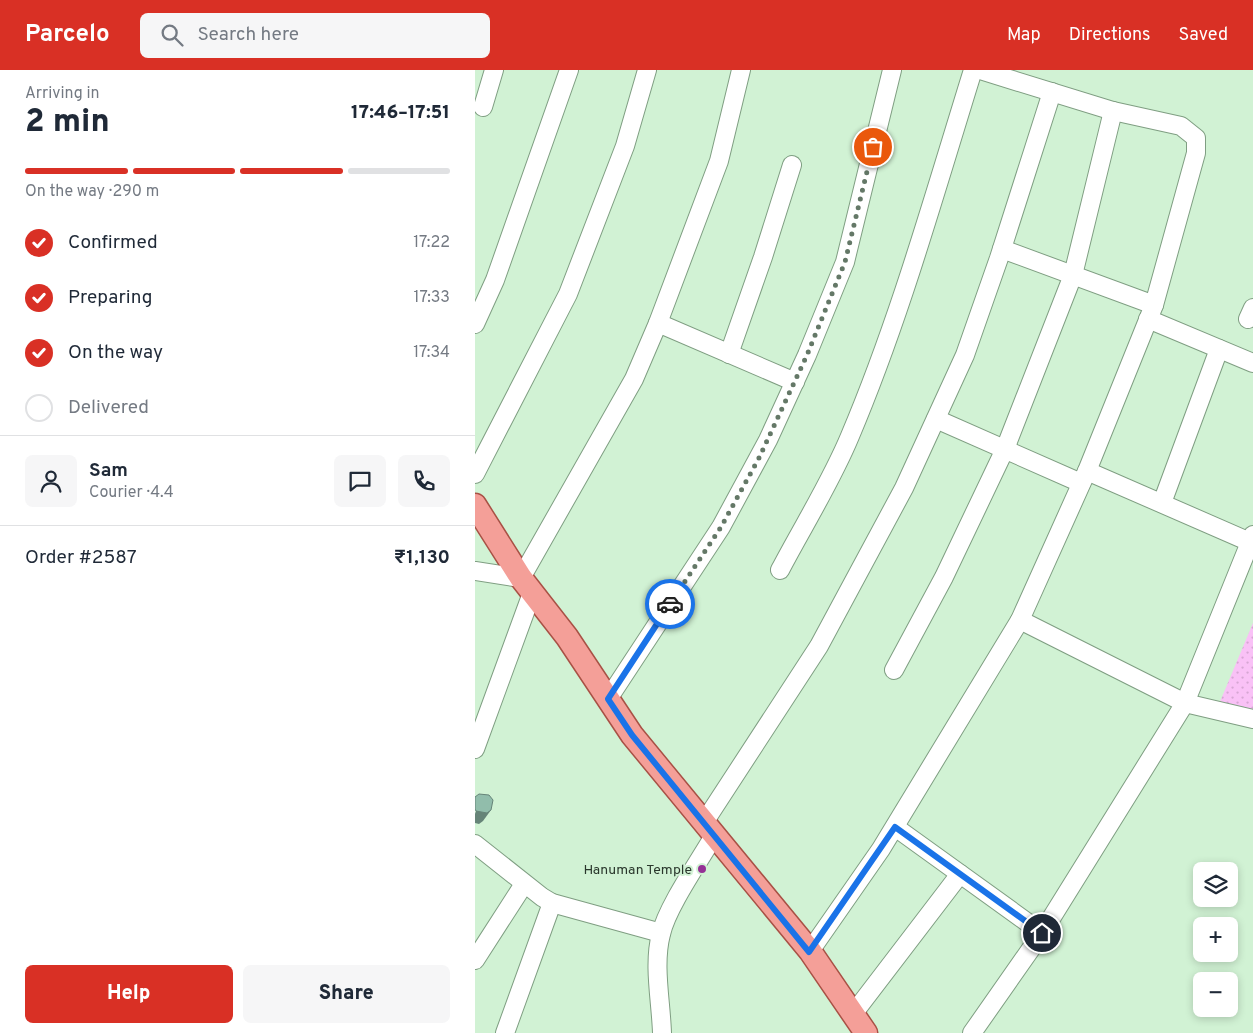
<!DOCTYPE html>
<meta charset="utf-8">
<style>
:root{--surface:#fff;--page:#f6f6f7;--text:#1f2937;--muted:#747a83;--line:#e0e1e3;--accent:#d93025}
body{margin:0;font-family:Overpass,sans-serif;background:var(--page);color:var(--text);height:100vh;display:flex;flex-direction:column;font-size:19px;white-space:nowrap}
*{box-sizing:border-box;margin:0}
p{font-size:16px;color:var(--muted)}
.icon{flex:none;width:28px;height:28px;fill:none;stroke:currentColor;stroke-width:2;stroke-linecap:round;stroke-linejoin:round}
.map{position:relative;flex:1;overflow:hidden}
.details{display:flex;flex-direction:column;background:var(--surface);width:475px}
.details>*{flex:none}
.buttons{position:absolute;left:718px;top:792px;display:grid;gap:10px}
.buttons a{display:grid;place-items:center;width:45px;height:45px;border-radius:8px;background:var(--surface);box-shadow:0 2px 8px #0003;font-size:25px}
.pin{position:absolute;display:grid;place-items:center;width:42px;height:42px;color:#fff;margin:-21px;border:2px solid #fff;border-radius:50%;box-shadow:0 1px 5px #0007}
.courier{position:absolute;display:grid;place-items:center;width:50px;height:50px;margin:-25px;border:4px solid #1a73e8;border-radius:50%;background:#fff;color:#222;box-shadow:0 1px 6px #0007}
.summary em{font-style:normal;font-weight:800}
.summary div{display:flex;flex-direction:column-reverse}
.summary{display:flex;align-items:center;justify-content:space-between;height:85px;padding:0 25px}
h1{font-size:32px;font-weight:800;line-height:38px}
.bar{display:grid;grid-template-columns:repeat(4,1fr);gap:8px 5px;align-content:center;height:60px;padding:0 25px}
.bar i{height:6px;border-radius:4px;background:var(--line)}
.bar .current{background:var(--accent)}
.bar p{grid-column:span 4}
.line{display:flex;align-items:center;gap:12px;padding:0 25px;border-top:1px solid var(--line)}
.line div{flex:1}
.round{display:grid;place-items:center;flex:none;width:52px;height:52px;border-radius:8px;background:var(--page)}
ol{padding:0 25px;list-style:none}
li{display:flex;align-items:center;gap:15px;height:55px}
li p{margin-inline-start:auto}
li .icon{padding:5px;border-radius:50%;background:var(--accent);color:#fff;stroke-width:4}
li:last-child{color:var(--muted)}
li i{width:28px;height:28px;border:2px solid var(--line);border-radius:50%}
.cta{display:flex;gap:10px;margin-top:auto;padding:10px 25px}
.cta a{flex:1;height:58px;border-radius:8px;background:var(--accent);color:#fff;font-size:20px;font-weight:800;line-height:58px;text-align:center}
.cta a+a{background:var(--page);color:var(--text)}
header{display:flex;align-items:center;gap:30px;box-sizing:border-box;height:70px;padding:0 25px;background:var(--accent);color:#fff}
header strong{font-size:24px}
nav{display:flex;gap:28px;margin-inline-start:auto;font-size:18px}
.search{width:350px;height:45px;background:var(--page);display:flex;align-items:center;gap:12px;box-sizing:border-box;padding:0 18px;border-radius:8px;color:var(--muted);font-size:19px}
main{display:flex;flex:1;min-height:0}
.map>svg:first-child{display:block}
.park{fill:url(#park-dots)}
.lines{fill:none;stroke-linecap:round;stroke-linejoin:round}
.minor-casing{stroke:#7f9e82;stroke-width:20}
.major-casing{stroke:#a85145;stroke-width:25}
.minor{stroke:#fff;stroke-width:18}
.major{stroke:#f49f98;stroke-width:22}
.shaded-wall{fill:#668478}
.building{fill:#91bdab;stroke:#668478}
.done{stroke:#647867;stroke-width:5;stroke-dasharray:0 9}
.route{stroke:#1a73e8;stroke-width:6}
.poi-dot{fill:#953096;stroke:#d1f2d4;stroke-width:2}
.labels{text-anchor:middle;stroke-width:4;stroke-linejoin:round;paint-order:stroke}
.poi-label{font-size:14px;fill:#2a372c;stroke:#d1f2d4;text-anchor:end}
</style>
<header>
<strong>Parcelo</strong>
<div class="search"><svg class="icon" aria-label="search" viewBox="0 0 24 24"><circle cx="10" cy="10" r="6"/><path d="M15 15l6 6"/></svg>Search here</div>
<nav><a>Map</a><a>Directions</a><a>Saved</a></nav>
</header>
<main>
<section class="details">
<div class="summary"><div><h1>2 min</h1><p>Arriving in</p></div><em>17:46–17:51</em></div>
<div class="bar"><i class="current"></i><i class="current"></i><i class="current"></i><i></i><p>On the way · 290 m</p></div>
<ol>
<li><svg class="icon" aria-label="check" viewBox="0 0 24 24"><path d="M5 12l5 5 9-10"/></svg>Confirmed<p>17:22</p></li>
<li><svg class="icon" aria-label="check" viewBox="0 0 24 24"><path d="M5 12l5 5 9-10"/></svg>Preparing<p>17:33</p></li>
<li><svg class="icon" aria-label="check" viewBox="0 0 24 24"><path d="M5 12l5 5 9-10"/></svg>On the way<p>17:34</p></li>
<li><i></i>Delivered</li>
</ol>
<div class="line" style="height:90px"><a class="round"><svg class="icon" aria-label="person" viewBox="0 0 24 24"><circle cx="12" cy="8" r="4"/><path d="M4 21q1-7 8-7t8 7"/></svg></a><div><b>Sam</b><p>Courier · 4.4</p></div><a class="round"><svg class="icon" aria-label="chat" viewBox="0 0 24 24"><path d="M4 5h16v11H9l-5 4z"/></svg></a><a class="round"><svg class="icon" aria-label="phone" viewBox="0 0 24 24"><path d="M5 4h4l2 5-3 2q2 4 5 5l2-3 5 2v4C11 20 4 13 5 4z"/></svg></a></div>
<div class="line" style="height:65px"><div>Order #2587</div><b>₹1,130</b></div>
<div class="cta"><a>Help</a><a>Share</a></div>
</section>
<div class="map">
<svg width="778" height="963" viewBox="0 0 778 963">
<defs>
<pattern id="park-dots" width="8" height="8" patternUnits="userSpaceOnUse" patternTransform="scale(1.25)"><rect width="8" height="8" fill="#f9c1f6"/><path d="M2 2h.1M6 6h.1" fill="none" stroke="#d6a6d3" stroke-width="1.8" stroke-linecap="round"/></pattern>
</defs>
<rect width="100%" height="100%" fill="#d1f2d4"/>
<path class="park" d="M778 553V641L744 634Z"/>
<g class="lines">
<defs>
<g id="minor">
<path d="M8 37 19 0"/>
<path d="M527 179 679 235"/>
<path d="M673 249 778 293"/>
<path d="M773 249 778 238"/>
<path d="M183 253 320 312"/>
<path d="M0 254 20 210 94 0"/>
<path d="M254 284 288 187 317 95"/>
<path d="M461 349 606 413"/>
<path d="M612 401 775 472"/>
<path d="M0 404 93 224 150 76 172 0"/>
<path d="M687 433 744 279"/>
<path d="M305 500C328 456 356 412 375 366 425 248 460 122 498 0"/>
<path d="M0 501 46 508 159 309 183 253 244 91 266 0"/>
<path d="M545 550 710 633 778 649"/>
<path d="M419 600 469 507 530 379 598 205 638 41"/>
<path d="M133 629 246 457 293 370 332 285 370 192 417 0"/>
<path d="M0 679 57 523"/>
<path d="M230 751 344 576 429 418 490 285 524 188 577 22"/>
<path d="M420 757 567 863"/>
<path d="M0 774 67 827 77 833 186 863"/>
<path d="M335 881 406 779 545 550 612 401 679 235 721 83V68L706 56 638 41 505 0"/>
<path d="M0 890 49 814"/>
<path d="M378 944 485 804"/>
<path d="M30 963 77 833"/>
<path d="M187 963C186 931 178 895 186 864 192 837 225 790 240 764"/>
<path d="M497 963 567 863 710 633 778 465"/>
</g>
<path id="major" d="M0 435 46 508 92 567 157 665 335 881 391 963"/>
</defs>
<use href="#minor" class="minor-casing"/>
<use href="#major" class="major-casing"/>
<use href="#minor" class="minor"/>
<use href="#major" class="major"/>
</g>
<path class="shaded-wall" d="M16 740 8 751 4 754 0 753V744L1 741Z"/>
<path class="building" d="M4 724 14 725 18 730 16 740 12 743 1 741 0 739V727Z"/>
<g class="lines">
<path class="done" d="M195 534 246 457 284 388 332 285 370 192 398 77"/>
<path class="route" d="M195 534 133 629 157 665 334 882 420 757 567 863"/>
</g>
<circle class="poi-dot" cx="227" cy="799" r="5"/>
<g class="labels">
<g class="poi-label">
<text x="217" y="804">Hanuman Temple</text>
</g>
</g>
</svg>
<div class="buttons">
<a><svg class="icon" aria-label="layers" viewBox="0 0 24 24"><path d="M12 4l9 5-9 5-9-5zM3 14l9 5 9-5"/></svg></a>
<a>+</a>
<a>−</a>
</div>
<div class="pin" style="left:398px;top:77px;background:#ea580c"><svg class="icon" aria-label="bag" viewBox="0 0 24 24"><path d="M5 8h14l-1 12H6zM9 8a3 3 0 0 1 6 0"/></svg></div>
<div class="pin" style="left:567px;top:863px;background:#1f2937"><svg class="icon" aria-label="home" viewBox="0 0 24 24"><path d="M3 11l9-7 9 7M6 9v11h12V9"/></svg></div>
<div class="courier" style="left:195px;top:534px"><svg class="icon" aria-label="car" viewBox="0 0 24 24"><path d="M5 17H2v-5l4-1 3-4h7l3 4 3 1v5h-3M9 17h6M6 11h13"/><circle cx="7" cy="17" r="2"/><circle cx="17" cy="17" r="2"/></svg></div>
</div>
</main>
